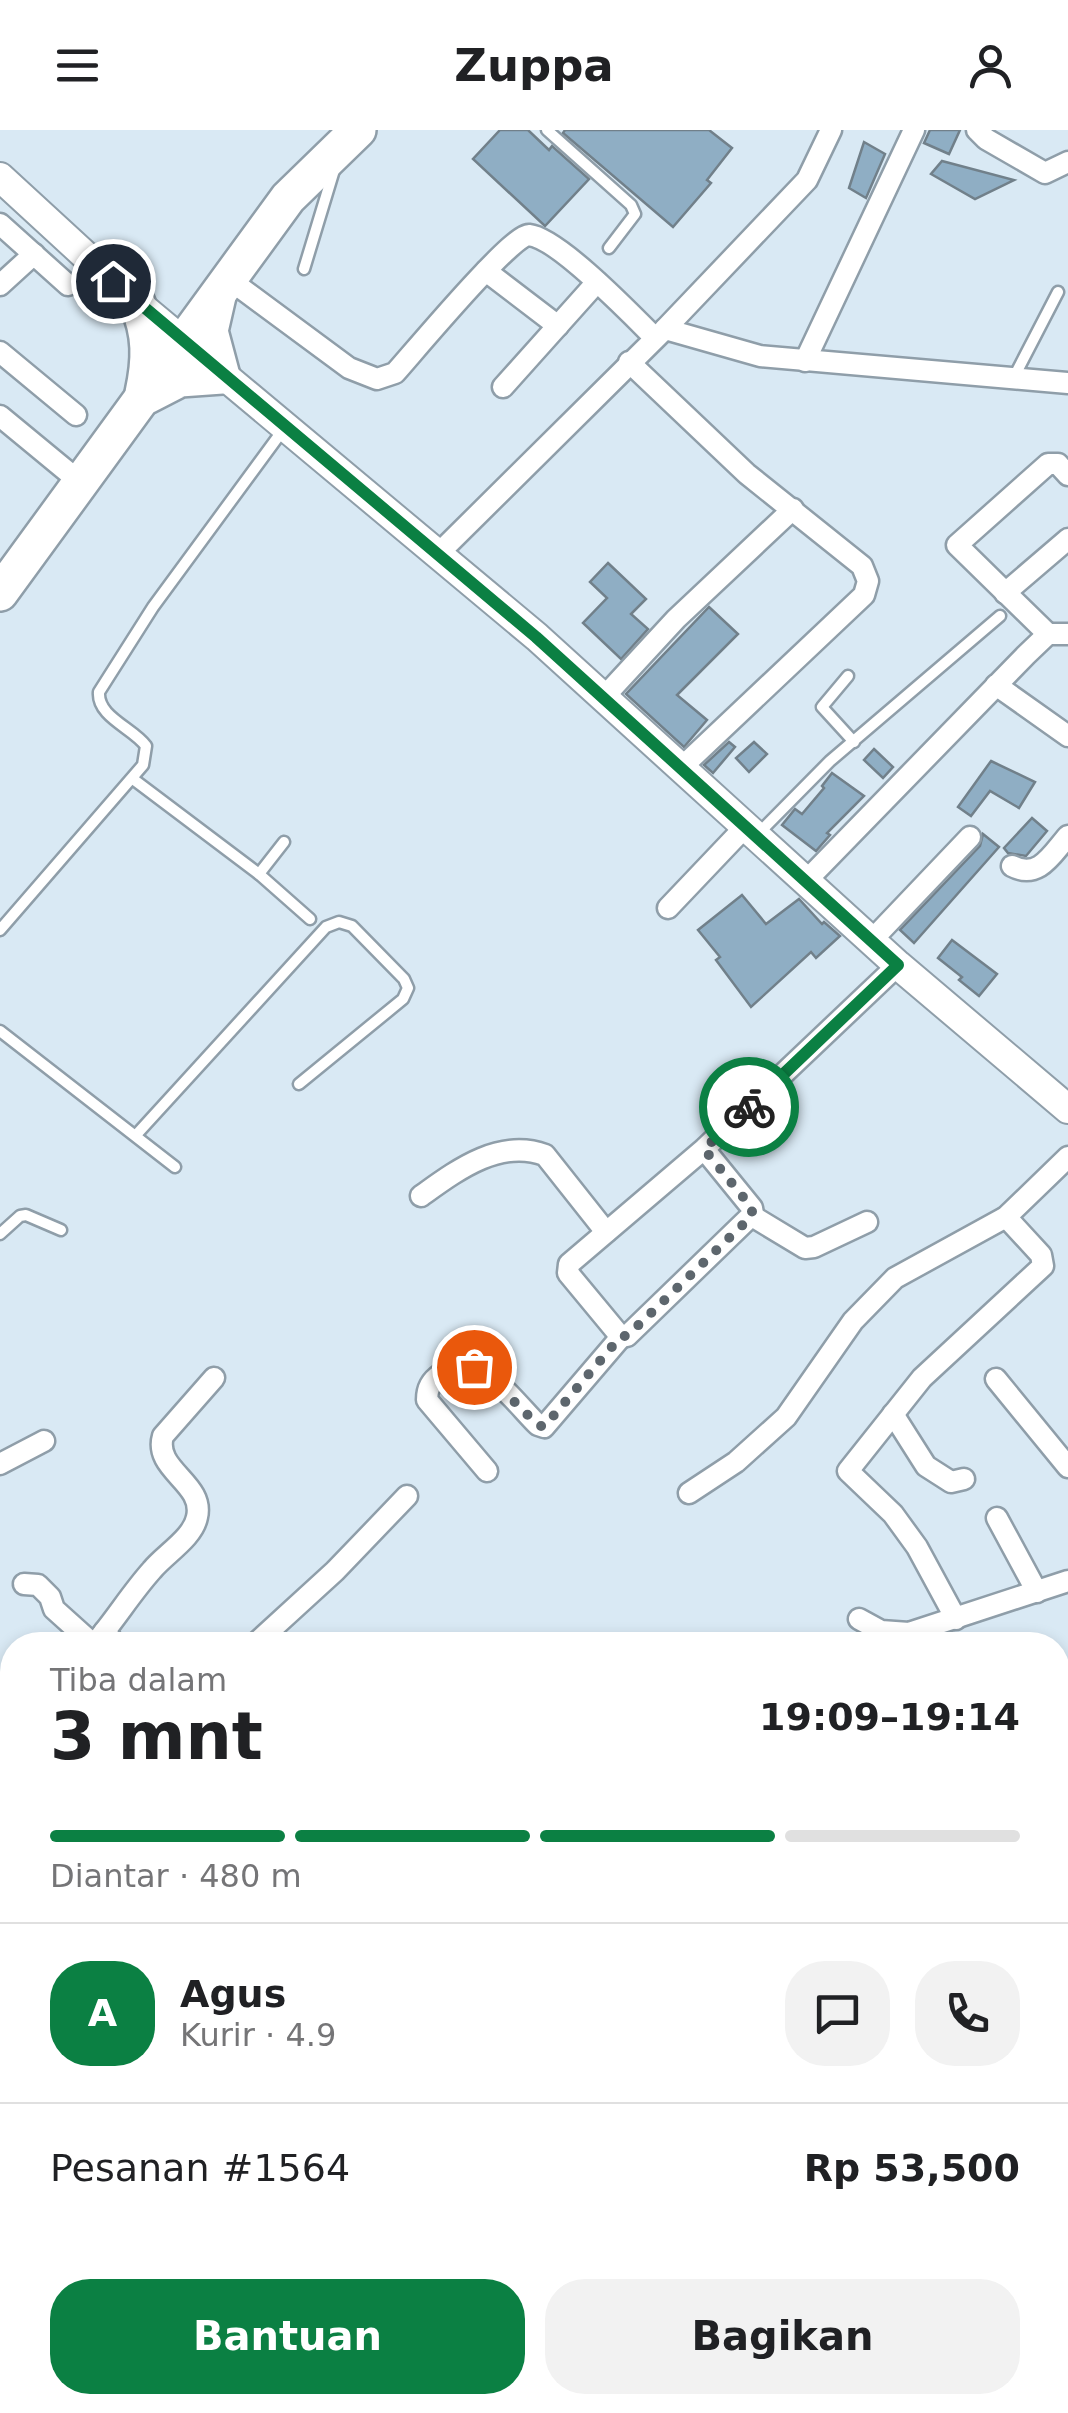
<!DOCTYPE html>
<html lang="id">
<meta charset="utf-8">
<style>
:root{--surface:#fff;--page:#f2f2f2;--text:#202124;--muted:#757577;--line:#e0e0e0;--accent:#0b8043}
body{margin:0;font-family:"DejaVu Sans",sans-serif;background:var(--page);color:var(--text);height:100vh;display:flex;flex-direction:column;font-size:38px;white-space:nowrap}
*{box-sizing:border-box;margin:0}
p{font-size:32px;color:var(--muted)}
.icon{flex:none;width:55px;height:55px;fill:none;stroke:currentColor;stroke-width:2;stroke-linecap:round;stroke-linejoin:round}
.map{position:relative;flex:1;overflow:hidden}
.side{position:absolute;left:0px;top:1502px;width:1070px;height:782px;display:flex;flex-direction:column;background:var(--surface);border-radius:40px 40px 0 0;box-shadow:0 5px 15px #0003}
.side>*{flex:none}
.pin{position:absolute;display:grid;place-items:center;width:85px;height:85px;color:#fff;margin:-42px;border:5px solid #fff;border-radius:50%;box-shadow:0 2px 10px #0007}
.courier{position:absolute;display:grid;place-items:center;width:100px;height:100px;margin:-50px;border:8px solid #0b8043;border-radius:50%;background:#fff;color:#222;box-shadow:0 2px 12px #0007}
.overview em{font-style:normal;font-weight:700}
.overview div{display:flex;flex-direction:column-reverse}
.overview{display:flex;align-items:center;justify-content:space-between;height:170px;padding:0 50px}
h1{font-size:65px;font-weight:700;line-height:75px}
.bar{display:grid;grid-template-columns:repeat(4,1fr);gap:15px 10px;align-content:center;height:120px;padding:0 50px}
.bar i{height:12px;border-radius:8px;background:var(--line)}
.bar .selected{background:var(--accent)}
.bar p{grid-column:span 4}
.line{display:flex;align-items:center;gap:25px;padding:0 50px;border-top:2px solid var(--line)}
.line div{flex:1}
.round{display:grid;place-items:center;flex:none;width:105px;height:105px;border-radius:40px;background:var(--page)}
.cta{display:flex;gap:20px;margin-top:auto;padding:20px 50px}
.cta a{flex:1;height:115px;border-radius:40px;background:var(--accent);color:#fff;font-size:40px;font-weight:700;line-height:115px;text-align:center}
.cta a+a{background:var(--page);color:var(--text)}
header{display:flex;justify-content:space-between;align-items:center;height:130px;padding:0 50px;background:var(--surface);font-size:45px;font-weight:700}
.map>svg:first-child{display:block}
.building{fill:#8faec4;stroke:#71808a;stroke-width:2.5}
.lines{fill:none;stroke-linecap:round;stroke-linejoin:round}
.lane-casing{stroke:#8f9ea9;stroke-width:15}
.street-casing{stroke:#8f9ea9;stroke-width:25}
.secondary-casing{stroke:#8f9ea9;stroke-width:32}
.highway-casing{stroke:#8f9ea9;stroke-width:40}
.lane{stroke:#fff;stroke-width:10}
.street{stroke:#fff;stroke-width:20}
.secondary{stroke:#fff;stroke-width:28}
.highway{stroke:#fff;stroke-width:35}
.done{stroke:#5d666d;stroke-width:10;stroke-dasharray:0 18}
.route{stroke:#0b8043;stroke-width:12}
</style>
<header><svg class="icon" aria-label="menu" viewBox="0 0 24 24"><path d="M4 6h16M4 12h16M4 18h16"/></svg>Zuppa<svg class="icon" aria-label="person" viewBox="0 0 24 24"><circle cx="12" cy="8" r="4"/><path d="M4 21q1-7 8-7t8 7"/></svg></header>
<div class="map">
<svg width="1068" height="2283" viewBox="0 0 1068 2283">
<rect width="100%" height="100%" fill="#d9e9f4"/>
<g class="building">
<path d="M500 0H528L549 20 552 16 589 49 545 96 473 29Z"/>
<path d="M565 0H709L732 18 707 50 711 53 673 97 563 3Z"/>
<path d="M930 0H960L949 24 924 13Z"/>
<path d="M864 12 885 24 866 68 849 58Z"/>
<path d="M942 31 1014 50 975 69 931 44Z"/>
<path d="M608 433 646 469 631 484 648 499 621 529 583 493 607 468 590 452Z"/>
<path d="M709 477 738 504 677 565 707 590 684 617 626 564Z"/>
<path d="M729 612 735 617 713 643 704 635Z"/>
<path d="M754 612 767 624 749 642 736 628Z"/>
<path d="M874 619 893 637 883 648 864 630Z"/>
<path d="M991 631 1035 652 1019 678 990 661 971 686 958 677Z"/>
<path d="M832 643 864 666 827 703 830 705 816 721 782 695 795 679 802 684 824 658 822 656Z"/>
<path d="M1032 688 1047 701 1026 726 1008 723 1004 718Z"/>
<path d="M983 704 999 717 914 813 900 800 980 716Z"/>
<path d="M742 765 766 794 799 769 822 794 824 792 840 806 816 828 811 822 751 877 716 830 720 827 698 800Z"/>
<path d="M952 810 997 844 979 866 959 850 962 847 938 828Z"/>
</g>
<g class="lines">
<defs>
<g id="lane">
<path d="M547 0 631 75 635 84 609 118"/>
<path d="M304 139 334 40"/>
<path d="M1014 247 1058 162"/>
<path d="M848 546 822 577 854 612"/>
<path d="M133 649 259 744 310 789"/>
<path d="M756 706 830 631 1000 486"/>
<path d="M259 744 284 712"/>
<path d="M0 800 143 635 146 616C133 598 97 587 99 562L153 477 283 300"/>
<path d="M0 901 175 1037"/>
<path d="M136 1005 326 797 339 792 352 796 404 849 408 858 403 869 299 954"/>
<path d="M0 1104 20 1086 26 1085 61 1100"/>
</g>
<g id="street">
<path d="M977 0 986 9 1045 43 1068 32"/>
<path d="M0 94 68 155"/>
<path d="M486 141 558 196"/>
<path d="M230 150 349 238 377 249 395 243C413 223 513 103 529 105 558 108 632 185 655 208"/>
<path d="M0 155 34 124"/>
<path d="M665 199 807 50 831 0"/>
<path d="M0 222 76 285"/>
<path d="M805 231 914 0"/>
<path d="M629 232 747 344 862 436 868 451 864 465 682 637"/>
<path d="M503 257 597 152"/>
<path d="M0 286 80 352"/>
<path d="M438 424 665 199 760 226 1068 253"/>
<path d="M1005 463 1068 409"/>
<path d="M1048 504 957 415 1048 334H1058L1068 345"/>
<path d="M996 555 1068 606"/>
<path d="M604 567 676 489 793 379"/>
<path d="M1012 736C1039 750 1052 724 1068 706"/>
<path d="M806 751 1026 525 1048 504H1068"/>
<path d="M668 778 745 697"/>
<path d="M871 811 970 707"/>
<path d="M704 1019 752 1078 753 1084 627 1206 621 1207 568 1143 569 1134 704 1019 898 835"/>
<path d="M421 1066C456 1041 499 1008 545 1025L606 1102"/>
<path d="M752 1086 805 1118 814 1117 867 1092"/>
<path d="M996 1249 1068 1337"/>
<path d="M893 1284 926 1336 951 1352 964 1349"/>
<path d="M0 1334 44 1311"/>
<path d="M487 1341 427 1270C427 1258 431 1251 441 1244 478 1217 514 1272 538 1295L544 1297 621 1207"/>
<path d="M689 1363 736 1332 786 1287 853 1191 895 1148 1006 1087 1068 1027"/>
<path d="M997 1388 1037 1462"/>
<path d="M24 1454 38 1455 50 1467 54 1479 94 1515 104 1502 117 1515"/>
<path d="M859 1489 881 1501 909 1503 1068 1451"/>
<path d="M956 1489 917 1417 893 1384 848 1341 922 1248 1043 1136 1041 1125 1006 1087"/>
<path d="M104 1502C120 1482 134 1460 152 1440 165 1424 193 1408 197 1387 205 1353 153 1340 163 1306L214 1248"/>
<path d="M254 1515 335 1441 407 1366"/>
<path d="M1058 1598 1068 1590"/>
<path d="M0 1635 12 1617"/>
<path d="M1058 1709 1068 1701"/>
<path d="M0 1809 12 1787"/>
<path d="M0 1822 12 1829"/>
<path d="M1058 1911 1068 1922"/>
<path d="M0 1969 12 1971"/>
<path d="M1058 2037 1068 2033"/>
<path d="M0 2130 12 2113"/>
<path d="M0 2200 12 2201"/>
<path d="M1058 2250 1068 2261"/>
</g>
<path id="secondary" d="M0 47 137 173 537 507 898 835 1068 979"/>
<g id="highway">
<path d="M137 173C151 204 150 231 143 263"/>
<path d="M147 266 180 249 222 246 210 201 218 166"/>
<path d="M0 463 288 68 358 0"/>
</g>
</defs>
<use href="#lane" class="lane-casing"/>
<use href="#street" class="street-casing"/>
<use href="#secondary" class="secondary-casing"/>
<use href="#highway" class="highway-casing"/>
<use href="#lane" class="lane"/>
<use href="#street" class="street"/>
<use href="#secondary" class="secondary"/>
<use href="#highway" class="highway"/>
</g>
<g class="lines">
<path class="done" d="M474 1237 486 1244 538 1295 544 1297 621 1206H627L752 1086V1078L704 1019 749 977"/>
<path class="route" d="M113 151 536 507 898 835 749 977"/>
</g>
</svg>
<div class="pin" style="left:474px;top:1237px;background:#ea580c"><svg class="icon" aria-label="bag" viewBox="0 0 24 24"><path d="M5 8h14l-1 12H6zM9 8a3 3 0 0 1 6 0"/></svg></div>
<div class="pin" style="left:113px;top:151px;background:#1f2937"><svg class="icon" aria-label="home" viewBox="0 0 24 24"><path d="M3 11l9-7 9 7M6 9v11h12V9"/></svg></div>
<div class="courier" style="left:749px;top:977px"><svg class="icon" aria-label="bike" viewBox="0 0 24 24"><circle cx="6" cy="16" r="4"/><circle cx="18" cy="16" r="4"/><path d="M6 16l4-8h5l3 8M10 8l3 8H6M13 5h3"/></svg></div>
<section class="side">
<div class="overview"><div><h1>3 mnt</h1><p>Tiba dalam</p></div><em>19:09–19:14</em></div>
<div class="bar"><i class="selected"></i><i class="selected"></i><i class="selected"></i><i></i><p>Diantar · 480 m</p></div>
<div class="line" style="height:180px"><b class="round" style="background:var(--accent);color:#fff">A</b><div><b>Agus</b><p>Kurir · 4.9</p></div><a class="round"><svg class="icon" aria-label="chat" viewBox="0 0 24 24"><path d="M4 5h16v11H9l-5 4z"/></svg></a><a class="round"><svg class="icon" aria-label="phone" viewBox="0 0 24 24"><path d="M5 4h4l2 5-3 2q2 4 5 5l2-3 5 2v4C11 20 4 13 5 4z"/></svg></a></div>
<div class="line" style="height:130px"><div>Pesanan #1564</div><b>Rp 53,500</b></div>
<div class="cta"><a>Bantuan</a><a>Bagikan</a></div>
</section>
</div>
